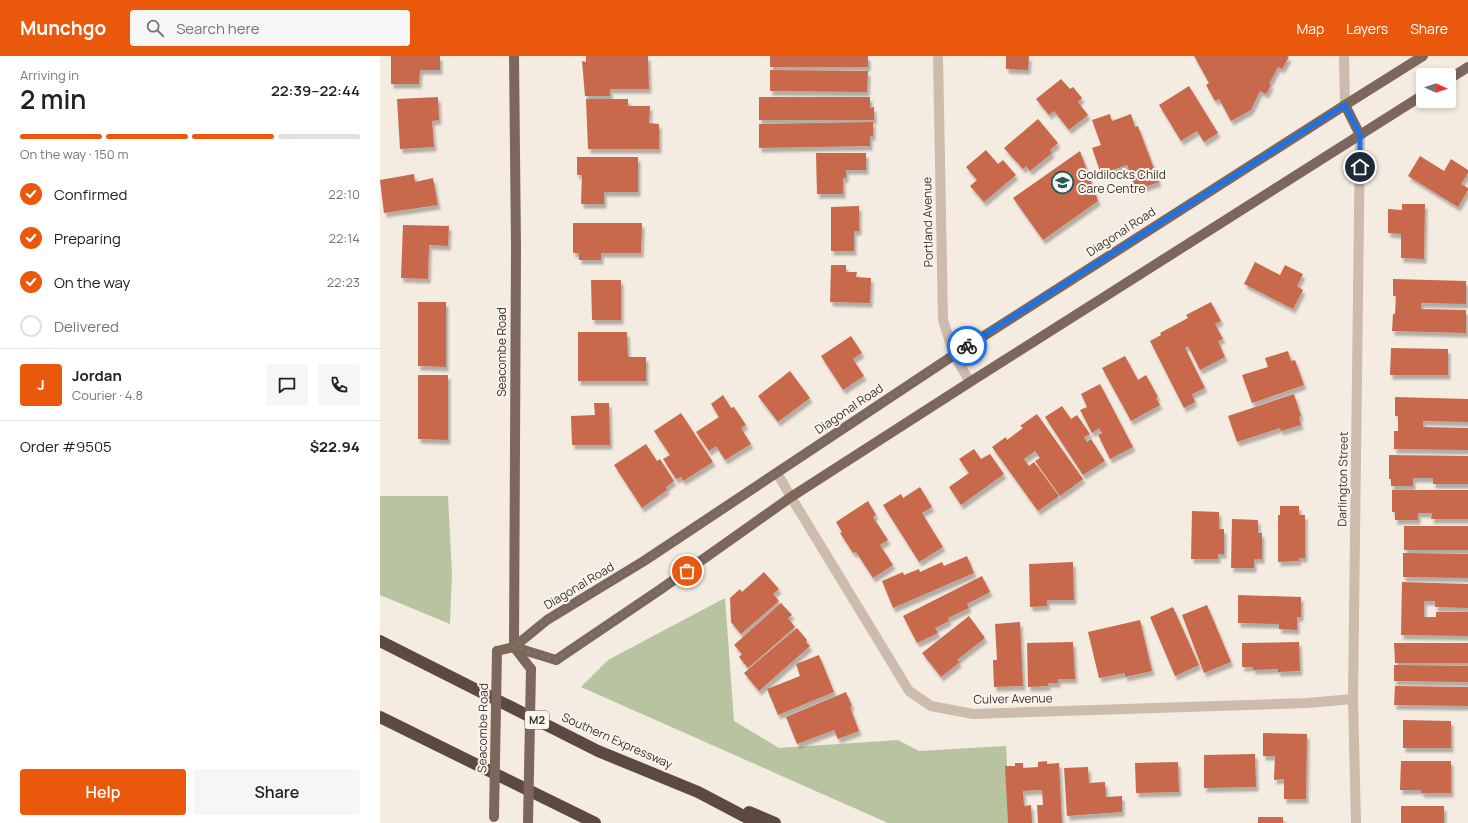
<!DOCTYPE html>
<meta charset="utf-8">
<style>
:root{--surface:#fff;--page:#f6f6f6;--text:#202124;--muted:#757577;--line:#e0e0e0;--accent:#ea580c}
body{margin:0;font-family:Manrope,sans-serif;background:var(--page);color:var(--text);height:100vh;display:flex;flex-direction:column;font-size:15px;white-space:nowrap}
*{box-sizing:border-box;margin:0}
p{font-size:13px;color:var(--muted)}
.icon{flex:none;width:22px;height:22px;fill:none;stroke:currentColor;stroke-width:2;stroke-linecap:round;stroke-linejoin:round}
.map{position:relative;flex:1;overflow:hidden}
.panel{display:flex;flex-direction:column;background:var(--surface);width:380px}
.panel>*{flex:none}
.needle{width:26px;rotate:93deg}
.tools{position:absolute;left:1036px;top:12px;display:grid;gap:8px}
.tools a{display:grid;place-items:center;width:40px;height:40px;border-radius:4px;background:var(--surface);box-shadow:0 2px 6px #0003;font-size:20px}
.pin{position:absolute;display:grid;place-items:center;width:34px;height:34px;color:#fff;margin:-17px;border:2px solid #fff;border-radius:50%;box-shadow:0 1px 4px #0007}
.courier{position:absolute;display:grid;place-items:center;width:40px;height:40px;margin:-20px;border:3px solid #1a73e8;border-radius:50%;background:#fff;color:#222;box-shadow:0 1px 5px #0007}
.head em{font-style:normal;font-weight:600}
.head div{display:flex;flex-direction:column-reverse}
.head{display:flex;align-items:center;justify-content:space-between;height:68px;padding:0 20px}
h1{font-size:26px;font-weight:600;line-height:30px}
.bar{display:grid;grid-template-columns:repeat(4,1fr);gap:6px 4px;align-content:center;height:48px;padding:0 20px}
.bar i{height:5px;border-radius:3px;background:var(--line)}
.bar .selected{background:var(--accent)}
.bar p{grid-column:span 4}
.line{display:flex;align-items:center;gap:10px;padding:0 20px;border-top:1px solid var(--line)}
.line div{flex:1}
.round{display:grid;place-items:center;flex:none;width:42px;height:42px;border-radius:4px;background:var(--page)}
ol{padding:0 20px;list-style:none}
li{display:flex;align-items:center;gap:12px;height:44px}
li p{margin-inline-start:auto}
li .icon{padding:4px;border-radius:50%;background:var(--accent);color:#fff;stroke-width:4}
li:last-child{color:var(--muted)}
li i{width:22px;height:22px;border:2px solid var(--line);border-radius:50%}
.primary-button{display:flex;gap:8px;margin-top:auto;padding:8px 20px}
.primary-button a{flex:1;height:46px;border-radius:4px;background:var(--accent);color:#fff;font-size:16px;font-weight:600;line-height:46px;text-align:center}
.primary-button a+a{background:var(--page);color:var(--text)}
header{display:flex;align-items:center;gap:24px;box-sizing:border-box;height:56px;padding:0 20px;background:var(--accent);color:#fff}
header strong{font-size:19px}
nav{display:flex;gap:22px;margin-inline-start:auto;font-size:14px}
.search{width:280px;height:36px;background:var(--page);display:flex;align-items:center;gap:10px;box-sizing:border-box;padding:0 14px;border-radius:4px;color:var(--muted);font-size:15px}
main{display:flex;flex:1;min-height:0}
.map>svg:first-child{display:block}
.green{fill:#b8c4a0}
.building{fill:#c8694b;filter:url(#shadow)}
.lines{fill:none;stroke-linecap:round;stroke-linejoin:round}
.minor{stroke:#cdbbac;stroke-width:10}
.major{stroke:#7d675c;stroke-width:10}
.highway{stroke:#5c4a42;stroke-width:12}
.major-bridge{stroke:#7d675c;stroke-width:10}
.done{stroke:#7c716b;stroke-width:4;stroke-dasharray:0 7.2}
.route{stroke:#1a73e8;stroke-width:5}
.labels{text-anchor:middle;stroke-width:4;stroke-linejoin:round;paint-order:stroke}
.shield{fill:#fbf5ee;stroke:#756b66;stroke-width:1}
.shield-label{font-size:11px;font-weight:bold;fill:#3b302b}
.poi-label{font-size:12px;fill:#3b302b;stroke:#fbf5ee;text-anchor:start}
.street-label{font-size:12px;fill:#3b302b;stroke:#fbf5ee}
</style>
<header>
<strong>Munchgo</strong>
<div class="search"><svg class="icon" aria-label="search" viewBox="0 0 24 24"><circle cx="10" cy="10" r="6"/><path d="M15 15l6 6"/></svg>Search here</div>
<nav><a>Map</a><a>Layers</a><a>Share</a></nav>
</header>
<main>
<section class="panel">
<div class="head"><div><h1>2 min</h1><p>Arriving in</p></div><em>22:39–22:44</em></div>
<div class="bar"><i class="selected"></i><i class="selected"></i><i class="selected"></i><i></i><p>On the way · 150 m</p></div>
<ol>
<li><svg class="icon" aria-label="check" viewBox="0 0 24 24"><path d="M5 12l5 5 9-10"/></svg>Confirmed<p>22:10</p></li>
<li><svg class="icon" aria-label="check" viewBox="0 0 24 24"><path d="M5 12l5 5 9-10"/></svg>Preparing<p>22:14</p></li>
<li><svg class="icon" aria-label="check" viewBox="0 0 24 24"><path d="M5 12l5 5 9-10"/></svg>On the way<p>22:23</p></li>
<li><i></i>Delivered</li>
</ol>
<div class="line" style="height:72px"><b class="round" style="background:var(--accent);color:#fff">J</b><div><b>Jordan</b><p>Courier · 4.8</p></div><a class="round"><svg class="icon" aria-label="chat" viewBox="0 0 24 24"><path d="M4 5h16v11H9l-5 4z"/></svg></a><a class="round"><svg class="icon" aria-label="phone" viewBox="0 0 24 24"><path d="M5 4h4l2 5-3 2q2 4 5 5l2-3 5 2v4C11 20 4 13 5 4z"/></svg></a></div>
<div class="line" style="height:52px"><div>Order #9505</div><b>$22.94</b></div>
<div class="primary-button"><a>Help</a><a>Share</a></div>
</section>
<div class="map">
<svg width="1088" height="767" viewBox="0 0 1088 767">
<defs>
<filter id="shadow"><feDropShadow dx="2.5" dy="4.5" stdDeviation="1" flood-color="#0004"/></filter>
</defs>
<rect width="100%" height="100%" fill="#f4ebe1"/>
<g class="green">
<path d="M0 440H68L72 517 70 568 0 539Z"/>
<path d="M345 542 354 665 399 692 518 684 539 695 626 690 630 767H508L201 631 228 604Z"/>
</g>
<g class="building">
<path d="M11 0H60V14H40L39 28H11Z"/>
<path d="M206 0H268L269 33H230V40H205L202 5 206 6Z"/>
<rect x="390" y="0" width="98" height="11"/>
<path d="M626 0H649L648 14 626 13Z"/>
<path d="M814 0H907L909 1 902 13 898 11 889 28 891 29 886 38 880 35 871 54 851 65 839 43 835 45 826 29 829 27Z"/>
<path d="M390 14 488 15 487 36 390 35Z"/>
<path d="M681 23 690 33 693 31 702 42 698 46 708 59 689 74 674 55 669 59 656 43Z"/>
<path d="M809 30 838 77 824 86 817 75 801 85 779 49Z"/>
<path d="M58 41 59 64 52 65 54 91 20 93 17 43Z"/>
<path d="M379 41H490V52L494 51V64H379Z"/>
<path d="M206 43H248V50H270L269 67 279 68V93H208Z"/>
<path d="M730 58 732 65 751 58 755 71 758 70 779 126 756 134 747 109 730 115 729 112 720 115 712 92 721 89 712 64Z"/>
<path d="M658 63 678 87 670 94 672 97 650 115 646 110 643 113 624 92Z"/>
<path d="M493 66V80H490V90L379 92V68Z"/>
<path d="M606 94 618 108 623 104 636 119 604 146 590 130 597 124 586 111Z"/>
<path d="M700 95 718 145 663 184 633 142Z"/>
<path d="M436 97H486V114H466V122H463V138H437Z"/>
<path d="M1040 100 1064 115 1071 103 1088 114V117L1081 128 1088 132V134L1078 151 1028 120Z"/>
<path d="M197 101H258V136H224V148H201L202 119H197Z"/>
<path d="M34 118 35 126 53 122 58 149 4 157 0 124Z"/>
<path d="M1022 148H1045L1044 203 1021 202V178L1008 177V153L1022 154Z"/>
<path d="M479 150V175H474V195H451V151Z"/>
<path d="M193 167H262L261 197H221V204H199V197H193Z"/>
<path d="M23 169 69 170 68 190 49 189 48 223 21 222Z"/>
<path d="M875 206 900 219 905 209 923 218 917 230 923 234 913 253 864 228Z"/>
<path d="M451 209H466V216H477L476 221 491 222 490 247 450 246Z"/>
<path d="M1013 223 1086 225V248L1041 247V253L1086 254V277L1012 275 1013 258H1015L1016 240H1013Z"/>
<path d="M211 224H241V264H212Z"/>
<path d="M38 246H66V311L38 310Z"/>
<path d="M831 246 841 265 835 268 843 283 838 285 845 301 820 314 808 290 805 292 825 332 812 338 815 346 804 352 770 285 781 279 780 277 808 262 806 259Z"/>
<path d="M198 276H247L248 301H266V325H198Z"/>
<path d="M471 280 482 297 473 303 484 320 463 334 441 300Z"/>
<path d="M1011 292 1068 293V319H1010Z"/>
<path d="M908 295 911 305 915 304 924 329 872 347 862 319 888 311 885 302Z"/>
<path d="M745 300 758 324 766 319 778 341 776 342 780 349 751 365 722 312Z"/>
<path d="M410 315 430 342 398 366 378 340Z"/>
<path d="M38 319H68V384L38 383Z"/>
<path d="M720 328 753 391 730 403 718 379 722 377 719 372 712 377 700 354 707 351 701 338Z"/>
<path d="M914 338 921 360 919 361 921 369 901 375 900 372 857 386 848 360Z"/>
<path d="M343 339 351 352 354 351 366 369 361 372 371 388 345 404 336 390 329 395 316 376 339 361 331 348Z"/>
<path d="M1015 341 1088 343V366L1043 365V371L1088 372V394L1014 393V375H1018V360H1015Z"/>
<path d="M214 347H229L230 389H192L191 360 215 359Z"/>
<path d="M682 350 691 363 697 359 710 378 704 381 707 386 711 383 725 405 703 419 665 361Z"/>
<path d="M301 357 333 406 303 425 301 421 296 423 283 403 290 399 274 375Z"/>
<path d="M657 358 703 423 680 440 655 405 660 402 655 395 644 403 649 410 654 406 679 440 658 455 612 391 626 381 627 384 643 372 640 370Z"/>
<path d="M266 388 277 405 280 403 294 425 286 431 287 434 262 452 234 409Z"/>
<path d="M594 393 601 403 610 398 624 418 581 449 569 431 589 417 579 403Z"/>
<path d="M1009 399 1088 400V428H1053V422H1033V430H1011V423H1009Z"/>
<path d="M540 431 552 451 542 457 563 491 539 506 503 449 521 438 523 442Z"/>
<path d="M1012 434H1088V463H1051L1052 457H1038V464H1015V456H1012Z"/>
<path d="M488 445 496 459 493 461 508 484 500 489 513 509 493 522 476 496 473 497 460 477 462 476 456 466Z"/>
<path d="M900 450H919V459H925V502H919V505L898 506V459H900Z"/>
<path d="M812 455 839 456V473H844V498H838V503H811Z"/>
<path d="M852 463 878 464V477H882V503H874V512H851Z"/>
<rect x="1024" y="470" width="64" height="24"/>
<path d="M1023 497 1088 498V522L1023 521Z"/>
<path d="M587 500 594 517 513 552 502 525 523 516 524 519 539 513 540 516 562 506 564 510Z"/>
<path d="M693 506 694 544H667V550L650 551 649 508Z"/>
<path d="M384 516 399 533 393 538 399 545 361 578 351 566 350 542 360 533 362 536Z"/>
<path d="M602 520 610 536 587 548 589 552 568 562 569 565 555 572 558 577 537 587 523 560Z"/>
<path d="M1022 526 1088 528V552L1055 551V545H1044V561H1056V556H1088V580L1021 579Z"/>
<path d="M858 539 921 541V561H917V574L899 573V568L858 567Z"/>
<path d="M401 547 412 559 408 562 415 571 368 612 359 601 362 598 354 589Z"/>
<path d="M827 549 851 606 824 617 802 559Z"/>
<path d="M793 551 819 609 795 620 770 561Z"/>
<path d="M589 560 605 582 577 604 580 606 561 621 542 597Z"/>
<path d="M760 564 772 615 745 621V617L719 622 708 576Z"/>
<path d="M640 566 643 630 614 631 613 604H617L615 568Z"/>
<path d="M417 572 427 584 426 586 430 590 379 635 364 617Z"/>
<path d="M693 586 695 623H678V627H668V630L648 631 647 587Z"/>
<path d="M919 586 920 615 898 616V613L873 614V611H862V587Z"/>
<path d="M1014 587H1088V607H1015Z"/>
<path d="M439 599 454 636 398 659 387 633 420 620 416 608Z"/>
<path d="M1014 609 1088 610V626L1014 625Z"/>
<path d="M1015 630 1088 631V650L1014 649Z"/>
<path d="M466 636 472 650 470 651 479 675 458 683 454 674 417 688 406 661Z"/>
<path d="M1023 664 1071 665V692H1023Z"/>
<path d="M883 677 927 678 926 743H904V723L894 724 895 700H883Z"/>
<path d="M875 698 876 731 824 732V699Z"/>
<path d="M667 705V708L679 707 682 767H658L657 749H663L662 734 643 735 644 750 651 749 652 767H628L625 710H635V707H643V712L658 711V706Z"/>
<path d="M1021 705H1071V737H1041V734H1020Z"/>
<path d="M798 706 799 736 756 737 755 707Z"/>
<path d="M708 711 709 727 725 726 726 741 742 740V756L687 760 684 712Z"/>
<rect x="1021" y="750" width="43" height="17"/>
<rect x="878" y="761" width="25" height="6"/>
</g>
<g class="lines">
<g class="minor">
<path d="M558 0 563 264 574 299 590 326"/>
<path d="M964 0 965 49"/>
<path d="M397 417 411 441 529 635 551 650 593 658 927 647 973 643"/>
<path d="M976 767 973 643 980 79"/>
</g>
<g class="major">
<path d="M134 0 136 191 134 591 151 613"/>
<path d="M1069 23 1088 11"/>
<path d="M965 49 980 79"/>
<path d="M134 591 176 604 281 533 411 441 590 326 1043 39"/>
<path d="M117 595 134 591 167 564 264 505 574 299 965 49 1043 0"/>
</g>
<g class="highway">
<path d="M0 585 218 695 318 736 377 767"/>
<path d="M0 661 215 767"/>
<path d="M369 756 395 767"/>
</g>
<g class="major-bridge">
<path d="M114 761 117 595"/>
<path d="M148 767 151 613"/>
</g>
</g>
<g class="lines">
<path class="done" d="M307 515 176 604 134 591 167 564 264 506 587 290"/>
<path class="route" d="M587 290 965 49 980 79V111"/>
</g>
<defs>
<symbol id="school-ring" viewBox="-11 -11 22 22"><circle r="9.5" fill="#fbf5ee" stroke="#1f5a5e" stroke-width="1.5"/><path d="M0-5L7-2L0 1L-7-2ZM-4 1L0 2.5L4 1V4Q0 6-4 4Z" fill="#1f5a5e"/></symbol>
</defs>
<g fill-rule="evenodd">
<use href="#school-ring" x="670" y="114" width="25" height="25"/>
</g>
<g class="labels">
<rect class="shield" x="145" y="655" width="24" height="18" rx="3"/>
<g class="shield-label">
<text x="157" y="668">M2</text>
</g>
<g class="poi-label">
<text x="698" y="123">Goldilocks Child<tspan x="698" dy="14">Care Centre</tspan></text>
</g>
<g class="street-label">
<text transform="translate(548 166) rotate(-91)" y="4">Portland Avenue</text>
<text transform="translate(741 176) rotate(-33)" y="4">Diagonal Road</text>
<text transform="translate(122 296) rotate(-90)" y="4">Seacombe Road</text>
<text transform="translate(469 353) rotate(-34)" y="4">Diagonal Road</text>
<text transform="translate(963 423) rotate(-89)" y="4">Darlington Street</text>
<text transform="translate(199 530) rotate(-31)" y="4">Diagonal Road</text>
<text transform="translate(633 643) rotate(-1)" y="4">Culver Avenue</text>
<text transform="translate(103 672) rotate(-89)" y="4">Seacombe Road</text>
<text transform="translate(237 685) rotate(24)" y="4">Southern Expressway</text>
</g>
</g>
</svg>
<div class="tools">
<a><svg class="needle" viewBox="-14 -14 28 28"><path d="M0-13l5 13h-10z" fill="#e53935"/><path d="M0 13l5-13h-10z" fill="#757577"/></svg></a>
</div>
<div class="pin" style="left:307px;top:515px;background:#ea580c"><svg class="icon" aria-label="bag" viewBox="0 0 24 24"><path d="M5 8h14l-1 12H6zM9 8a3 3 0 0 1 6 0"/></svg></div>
<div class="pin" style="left:980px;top:111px;background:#1f2937"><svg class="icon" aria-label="home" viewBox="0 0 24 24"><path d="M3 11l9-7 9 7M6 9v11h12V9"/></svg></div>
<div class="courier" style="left:587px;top:290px"><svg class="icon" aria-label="bike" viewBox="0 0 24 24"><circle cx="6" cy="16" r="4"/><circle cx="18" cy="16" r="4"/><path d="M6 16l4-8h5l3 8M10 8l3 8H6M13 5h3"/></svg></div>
</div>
</main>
